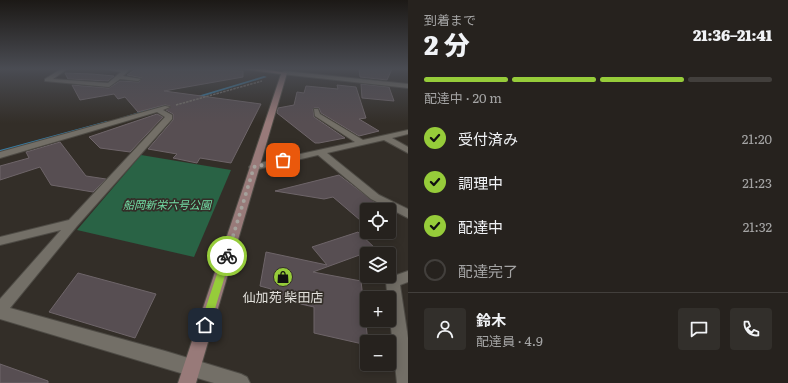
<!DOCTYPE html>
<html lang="ja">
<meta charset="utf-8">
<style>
:root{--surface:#26221e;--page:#322f2b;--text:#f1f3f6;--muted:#a4a4a4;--line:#423f3c;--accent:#96cc3a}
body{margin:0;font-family:Literata,"Noto Sans JP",serif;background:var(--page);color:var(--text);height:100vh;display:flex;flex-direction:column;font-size:15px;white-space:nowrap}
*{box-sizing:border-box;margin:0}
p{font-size:13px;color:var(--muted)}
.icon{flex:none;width:22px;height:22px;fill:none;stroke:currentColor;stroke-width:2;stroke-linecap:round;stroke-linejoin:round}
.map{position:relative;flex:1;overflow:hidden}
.details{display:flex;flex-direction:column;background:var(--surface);width:380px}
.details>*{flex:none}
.fabs{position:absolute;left:360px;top:203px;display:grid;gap:8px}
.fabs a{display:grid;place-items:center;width:36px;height:36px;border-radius:4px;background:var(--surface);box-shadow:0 2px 10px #0003,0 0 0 1px var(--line);font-size:20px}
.pin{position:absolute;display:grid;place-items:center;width:34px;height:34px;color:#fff;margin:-17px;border-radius:8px;box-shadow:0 2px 6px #0006}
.courier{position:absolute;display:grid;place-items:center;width:40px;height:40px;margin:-20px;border:3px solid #96cc3a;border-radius:50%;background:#fff;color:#222;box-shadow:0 1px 5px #0007}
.head em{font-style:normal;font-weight:800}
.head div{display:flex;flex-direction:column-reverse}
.head{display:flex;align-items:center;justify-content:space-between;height:68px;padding:0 16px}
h1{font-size:26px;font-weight:800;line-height:30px}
.bar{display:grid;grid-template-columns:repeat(4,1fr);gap:6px 4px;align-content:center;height:48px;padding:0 16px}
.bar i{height:5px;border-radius:3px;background:var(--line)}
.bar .current{background:var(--accent)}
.bar p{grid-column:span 4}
.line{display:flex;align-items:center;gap:10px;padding:0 16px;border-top:1px solid var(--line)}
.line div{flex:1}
.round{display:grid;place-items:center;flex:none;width:42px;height:42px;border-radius:4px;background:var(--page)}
ol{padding:0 16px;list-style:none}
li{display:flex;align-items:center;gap:12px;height:44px}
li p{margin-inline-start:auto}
li .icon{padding:4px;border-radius:50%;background:var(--accent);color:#111;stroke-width:4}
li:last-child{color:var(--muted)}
li i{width:22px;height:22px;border:2px solid var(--line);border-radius:50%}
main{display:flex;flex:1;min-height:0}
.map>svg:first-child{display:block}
.green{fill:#296345}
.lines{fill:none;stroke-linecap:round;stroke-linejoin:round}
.stream{fill:#3780ab;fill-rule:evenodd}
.building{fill:#574e52;stroke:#6e6569}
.service-casing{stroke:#4e4b45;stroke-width:2}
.minor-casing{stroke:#4e4b45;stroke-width:2}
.tertiary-casing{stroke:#4e4b45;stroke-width:2}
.secondary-casing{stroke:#4e4b45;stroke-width:2}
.path{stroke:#77736e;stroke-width:1.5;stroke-dasharray:2.5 1;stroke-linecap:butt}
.service{fill:#736f67;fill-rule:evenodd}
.minor{fill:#736f67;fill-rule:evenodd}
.tertiary{fill:#736f67;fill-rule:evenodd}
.secondary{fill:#987a79;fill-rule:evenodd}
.route{fill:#96cc3a}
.done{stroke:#a5a29c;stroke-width:4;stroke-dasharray:0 7.2}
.labels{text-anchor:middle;stroke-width:3.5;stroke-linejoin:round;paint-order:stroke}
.park-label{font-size:11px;font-style:italic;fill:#73dda5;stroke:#332e28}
.near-poi-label{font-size:13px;fill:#e2e0db;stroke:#332e28}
</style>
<main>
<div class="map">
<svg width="408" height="383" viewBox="0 0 408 383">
<rect width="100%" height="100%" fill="#332e28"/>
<path class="green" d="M141 155 231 170 194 257 77 230Z"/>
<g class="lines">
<g class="stream">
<path d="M264 76 267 77 194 99 191 98Z"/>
<path d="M172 102 175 103 123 119 120 118Z"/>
<path d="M107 121 110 122 0 152V150Z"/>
</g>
</g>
<g class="building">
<path d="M136 69 243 71V77L164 91 261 104 231 163 200 158 197 163 173 158 177 154 148 149 173 120V114L166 110 171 107 170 106 165 105 138 112 125 97 118 99 114 94 80 100 72 85 109 88 120 81 139 82 142 78 127 75Z"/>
<path d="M359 69H392L387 80 360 77Z"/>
<path d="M65 73 92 74 114 76 108 81 68 79Z"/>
<path d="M361 84 389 87 394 101 362 98Z"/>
<path d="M337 85 356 87 366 118 359 119 379 131 359 136 321 113 319 108H314L313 109 314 117 345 138 319 143H315L277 113 278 108 294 105 297 92 304 93 306 86 338 89Z"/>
<path d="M157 114 163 117 130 152 100 148 89 137Z"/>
<path d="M60 142 86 176 106 179 93 192 51 185 40 167 0 180V166L29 158 26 152Z"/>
<path d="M339 175 385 210H367V226L333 197 324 199 275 191Z"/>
<path d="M358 232 376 249 313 272 361 281 368 342 367 345 314 333V307L270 297 271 289 260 286 266 252 327 265 312 247Z"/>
<path d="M78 273 156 294 135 338 49 312Z"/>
<path d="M0 364 48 381V383H0Z"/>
</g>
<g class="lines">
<defs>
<path id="service" d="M61 69H67L53 79 108 83 121 72 105 69H130L123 76 141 79 138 81 120 79 109 87 45 81V79Z"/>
<g id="minor">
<path d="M165 106 170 107 163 110 172 115V119L77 226 10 308 165 351 241 374 247 377 250 383H214L0 319V299L61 230 0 245V237L69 220 165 117 157 112 0 158V152Z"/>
<path d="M314 109H318L320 114 363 140 408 130V134L392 138 408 147V153L384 140 327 153 379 195 408 209V218L371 199 318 155 254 170 251 169 249 167 251 165 355 142 315 116Z"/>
<path d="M408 271V282L400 285 408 338V383H397L386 282 388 278Z"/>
</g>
<path id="tertiary" d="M284 71 408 84V88L282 74V72Z"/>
<path id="secondary" d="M242 69H263L287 73 196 383H178L281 74Z"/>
</defs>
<use href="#service" class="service-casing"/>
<use href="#minor" class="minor-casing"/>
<use href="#tertiary" class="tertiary-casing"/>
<use href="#secondary" class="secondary-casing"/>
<path class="path" d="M176 105 262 81"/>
<use href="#service" class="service"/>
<use href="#minor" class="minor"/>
<use href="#tertiary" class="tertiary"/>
<use href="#secondary" class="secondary"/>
</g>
<linearGradient id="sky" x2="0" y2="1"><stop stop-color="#1c1916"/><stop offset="0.56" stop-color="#4a4c53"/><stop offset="1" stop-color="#4a4c53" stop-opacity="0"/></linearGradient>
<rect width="408" height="123" fill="url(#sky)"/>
<path class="route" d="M227 252 231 256 210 325 205 329 200 325 223 256Z"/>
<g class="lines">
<path class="done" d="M227 256 254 167 283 160"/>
</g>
<defs>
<symbol id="shop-disc" viewBox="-11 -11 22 22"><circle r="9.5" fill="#96cc3a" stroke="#332e28"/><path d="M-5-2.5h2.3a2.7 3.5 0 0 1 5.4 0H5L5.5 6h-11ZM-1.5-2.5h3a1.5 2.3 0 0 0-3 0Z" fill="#111"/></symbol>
</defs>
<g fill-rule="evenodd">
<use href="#shop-disc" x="272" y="266" width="22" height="22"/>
</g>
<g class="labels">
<g class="park-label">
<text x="167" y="209">船岡新栄六号公園</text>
</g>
<g class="near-poi-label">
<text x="283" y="302">仙加苑 柴田店</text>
</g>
</g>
</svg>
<div class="fabs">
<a><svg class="icon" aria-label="locate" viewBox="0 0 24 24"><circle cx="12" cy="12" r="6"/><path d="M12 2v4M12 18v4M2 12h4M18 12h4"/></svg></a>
<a><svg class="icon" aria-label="layers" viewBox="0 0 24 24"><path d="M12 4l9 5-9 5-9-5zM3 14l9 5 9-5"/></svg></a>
<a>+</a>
<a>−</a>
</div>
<div class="pin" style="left:283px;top:160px;background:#ea580c"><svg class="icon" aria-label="bag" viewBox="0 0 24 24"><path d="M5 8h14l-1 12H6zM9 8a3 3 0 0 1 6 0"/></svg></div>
<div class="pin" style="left:205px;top:325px;background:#1f2937"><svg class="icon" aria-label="home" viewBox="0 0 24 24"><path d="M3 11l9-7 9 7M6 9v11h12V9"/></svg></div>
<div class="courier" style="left:227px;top:256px"><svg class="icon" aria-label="bike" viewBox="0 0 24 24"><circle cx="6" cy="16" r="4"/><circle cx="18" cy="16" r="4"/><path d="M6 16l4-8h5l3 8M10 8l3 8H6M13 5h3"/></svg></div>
</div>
<section class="details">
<div class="head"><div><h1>2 分</h1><p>到着まで</p></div><em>21:36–21:41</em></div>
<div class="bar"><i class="current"></i><i class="current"></i><i class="current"></i><i></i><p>配達中 · 20 m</p></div>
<ol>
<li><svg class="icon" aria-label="check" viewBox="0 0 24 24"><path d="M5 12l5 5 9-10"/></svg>受付済み<p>21:20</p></li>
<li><svg class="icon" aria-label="check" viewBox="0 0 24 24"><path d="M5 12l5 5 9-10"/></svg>調理中<p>21:23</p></li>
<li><svg class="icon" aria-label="check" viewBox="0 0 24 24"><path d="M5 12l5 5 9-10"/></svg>配達中<p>21:32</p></li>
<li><i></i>配達完了</li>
</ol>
<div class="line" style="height:72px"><a class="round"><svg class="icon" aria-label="person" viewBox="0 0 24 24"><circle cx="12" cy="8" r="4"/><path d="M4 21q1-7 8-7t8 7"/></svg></a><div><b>鈴木</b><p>配達員 · 4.9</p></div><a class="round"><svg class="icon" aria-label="chat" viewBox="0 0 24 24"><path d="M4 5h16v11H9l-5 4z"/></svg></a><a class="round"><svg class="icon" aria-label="phone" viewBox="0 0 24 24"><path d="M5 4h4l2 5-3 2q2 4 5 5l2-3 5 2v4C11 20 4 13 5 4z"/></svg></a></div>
</section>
</main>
